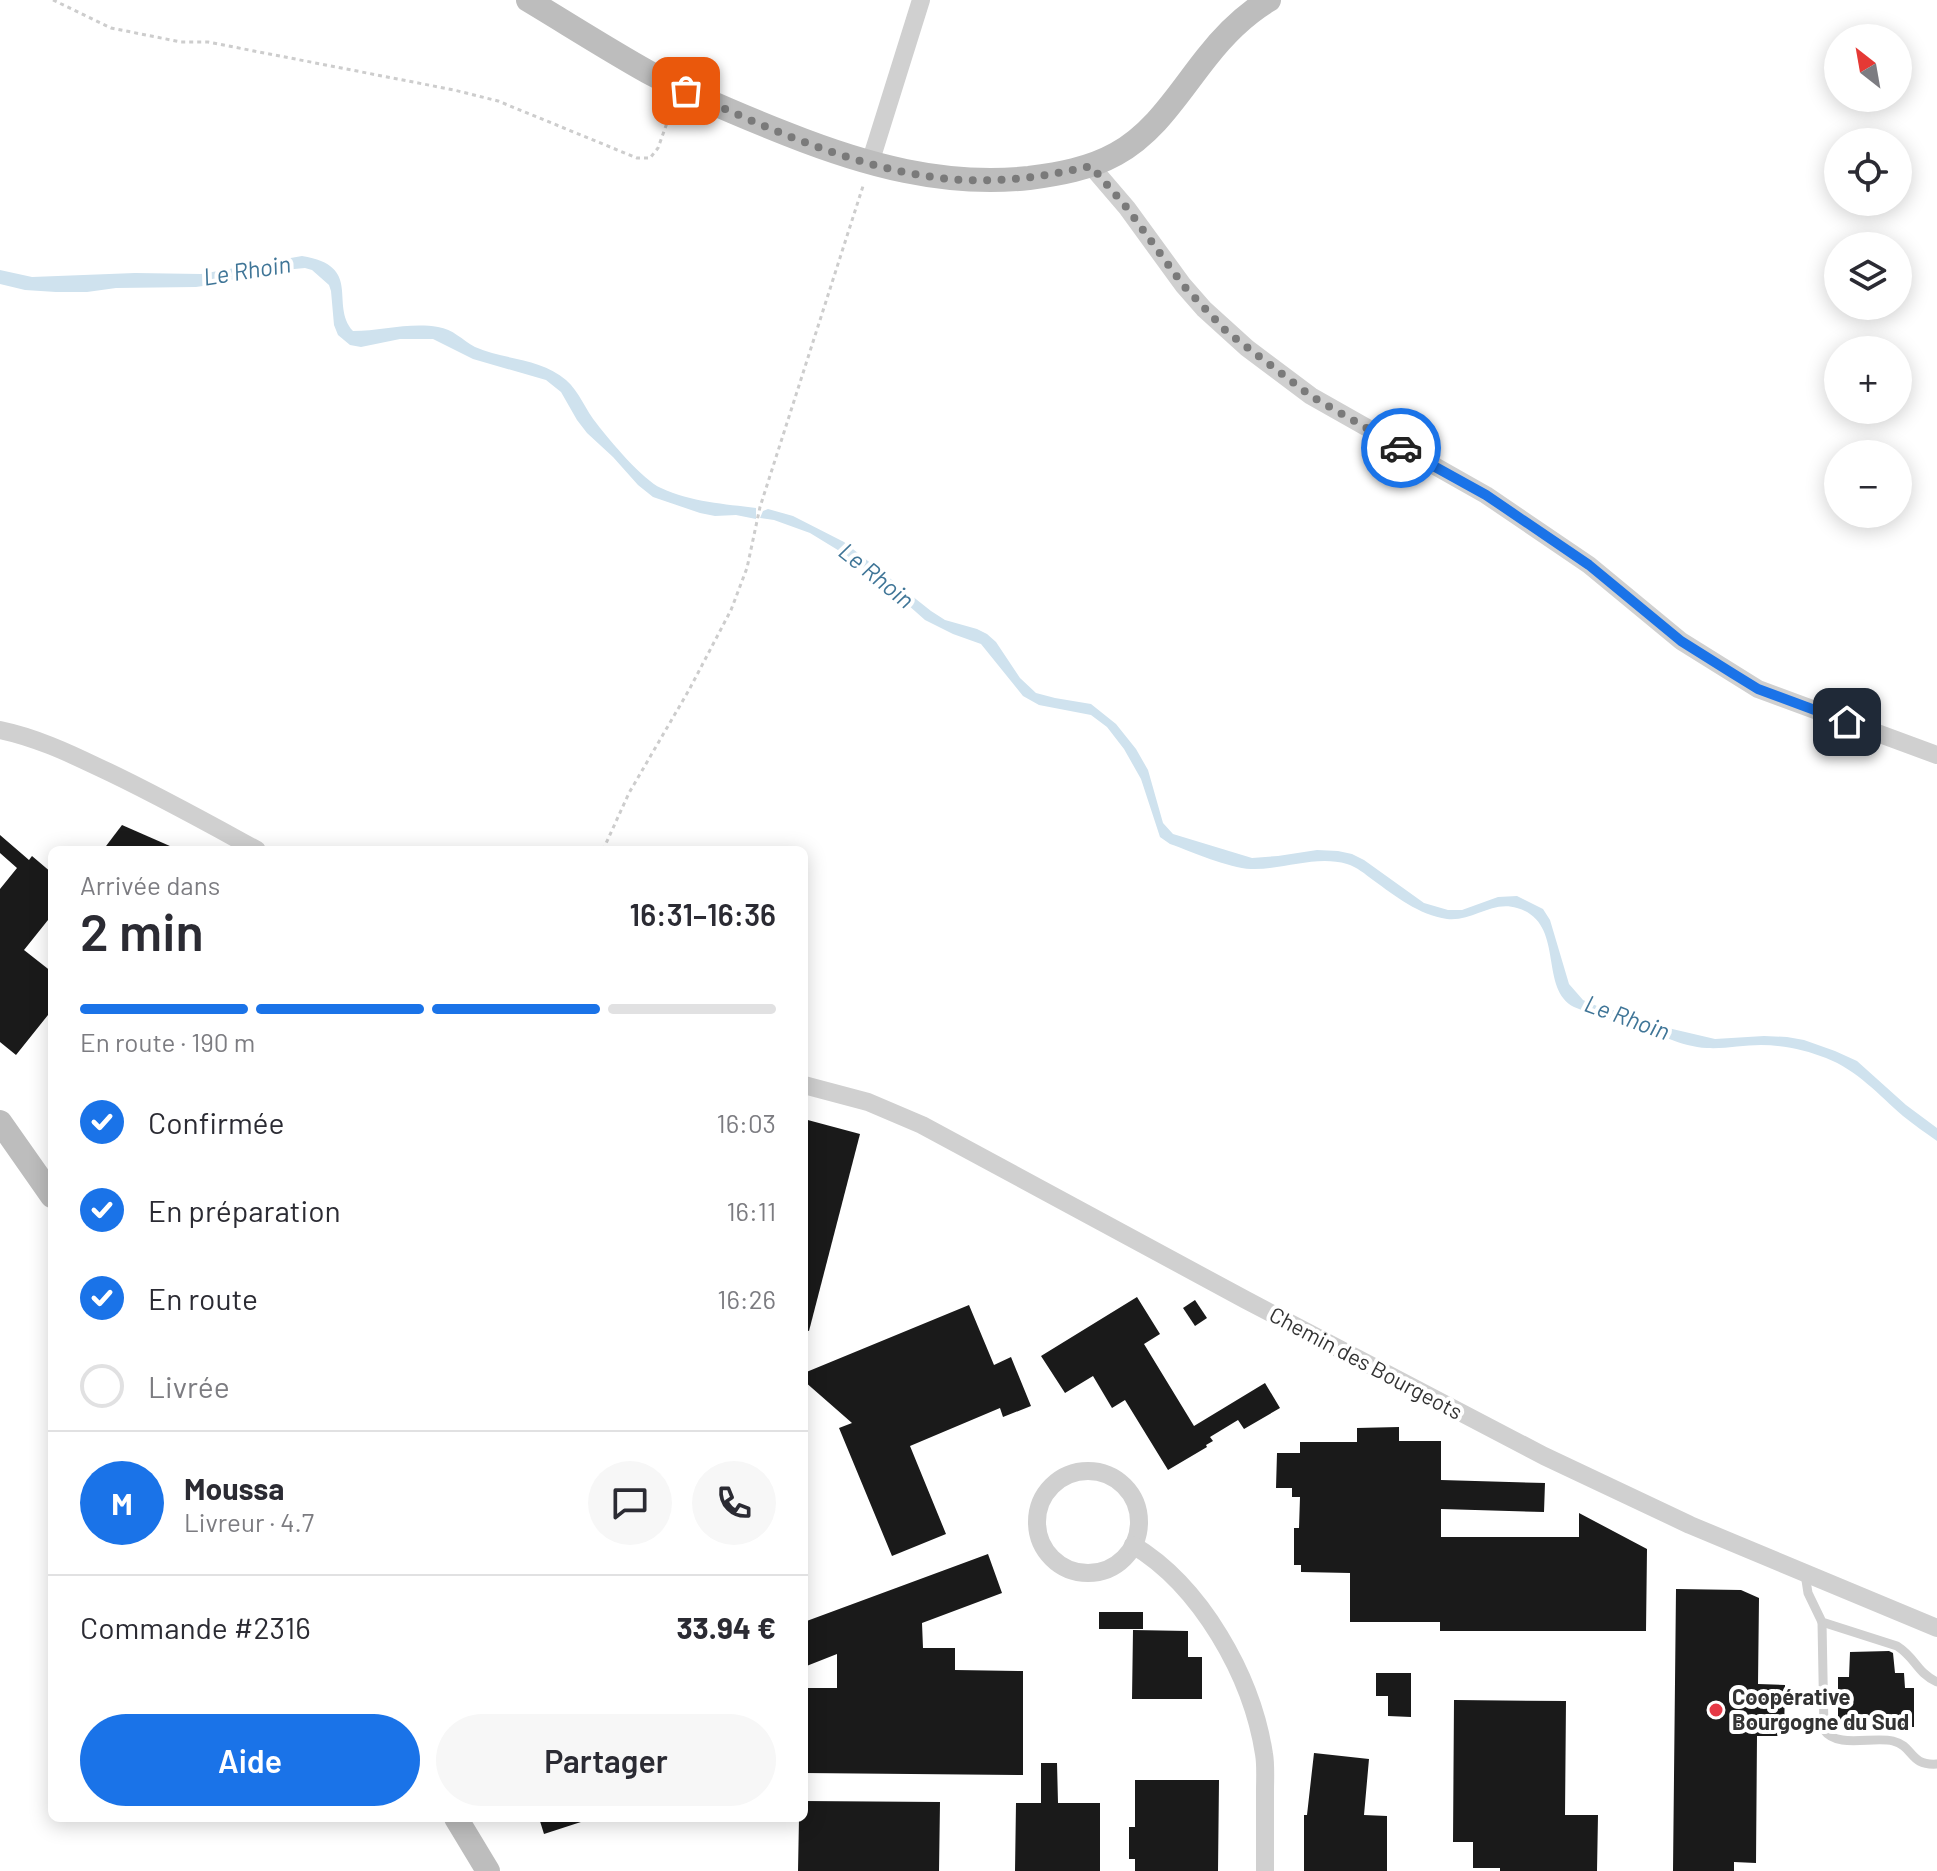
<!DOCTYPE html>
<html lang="fr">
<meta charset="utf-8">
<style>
:root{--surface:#fff;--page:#f7f7f7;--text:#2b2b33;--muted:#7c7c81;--line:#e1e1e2;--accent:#1a73e8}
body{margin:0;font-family:Barlow,sans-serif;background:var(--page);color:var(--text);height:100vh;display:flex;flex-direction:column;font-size:30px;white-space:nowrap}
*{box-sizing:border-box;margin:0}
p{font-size:26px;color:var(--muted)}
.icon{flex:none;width:44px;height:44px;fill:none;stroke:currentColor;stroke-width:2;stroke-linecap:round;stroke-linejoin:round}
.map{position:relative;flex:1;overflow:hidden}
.sheet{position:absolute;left:48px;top:846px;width:760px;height:976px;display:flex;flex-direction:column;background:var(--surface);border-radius:12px;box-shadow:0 4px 20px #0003}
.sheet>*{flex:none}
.needle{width:52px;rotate:329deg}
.fabs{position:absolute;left:1824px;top:24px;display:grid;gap:16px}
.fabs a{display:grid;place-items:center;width:88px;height:88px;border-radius:50%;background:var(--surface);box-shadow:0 4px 20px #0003;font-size:40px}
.pin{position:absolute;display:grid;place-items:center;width:68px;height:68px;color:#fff;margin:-34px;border-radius:16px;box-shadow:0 4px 12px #0006}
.courier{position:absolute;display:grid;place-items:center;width:80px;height:80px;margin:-40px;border:6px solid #1a73e8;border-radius:50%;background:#fff;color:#222;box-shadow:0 2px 10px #0007}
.summary em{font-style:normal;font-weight:600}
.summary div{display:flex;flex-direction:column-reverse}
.summary{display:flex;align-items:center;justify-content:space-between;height:136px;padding:0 32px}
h1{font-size:52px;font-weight:600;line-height:60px}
.bar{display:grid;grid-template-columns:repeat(4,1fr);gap:12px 8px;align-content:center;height:96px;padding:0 32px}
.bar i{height:10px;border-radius:6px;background:var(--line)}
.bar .current{background:var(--accent)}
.bar p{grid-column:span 4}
.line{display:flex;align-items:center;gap:20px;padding:0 32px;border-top:2px solid var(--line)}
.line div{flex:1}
.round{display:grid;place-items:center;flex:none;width:84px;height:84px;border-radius:42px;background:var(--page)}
ol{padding:0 32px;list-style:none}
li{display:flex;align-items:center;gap:24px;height:88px}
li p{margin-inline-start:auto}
li .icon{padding:8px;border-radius:50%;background:var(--accent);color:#fff;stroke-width:4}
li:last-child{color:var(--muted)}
li i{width:44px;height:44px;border:4px solid var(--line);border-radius:50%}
.action{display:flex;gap:16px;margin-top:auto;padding:16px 32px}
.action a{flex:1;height:92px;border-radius:48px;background:var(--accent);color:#fff;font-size:32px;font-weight:600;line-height:92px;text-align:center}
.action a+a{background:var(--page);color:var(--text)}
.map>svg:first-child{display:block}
.water{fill:#cfe2ee}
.building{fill:#1a1a1a}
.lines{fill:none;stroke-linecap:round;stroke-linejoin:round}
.path{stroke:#cdcdcd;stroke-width:3;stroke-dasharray:4 4;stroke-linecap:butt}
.lane{stroke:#d0d0d0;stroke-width:9}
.street{stroke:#d0d0d0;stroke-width:18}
.secondary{stroke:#bdbdbd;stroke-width:24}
.done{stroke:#7a7a7a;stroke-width:8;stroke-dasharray:0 14.4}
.route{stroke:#1a73e8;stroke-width:10}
.poi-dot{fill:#e63946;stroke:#fff;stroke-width:3}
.labels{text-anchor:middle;stroke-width:8;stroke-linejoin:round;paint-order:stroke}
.street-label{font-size:22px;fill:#333;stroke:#fff}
.poi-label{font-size:22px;font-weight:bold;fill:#333;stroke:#fff;text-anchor:start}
.water-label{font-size:24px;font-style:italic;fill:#3f7597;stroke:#fff}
</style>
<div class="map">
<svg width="1937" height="1871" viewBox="0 0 1937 1871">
<rect width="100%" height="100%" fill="#fff"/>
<g class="water">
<path d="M302 256C364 266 329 304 353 331 381 331 410 322 438 327 453 329 462 340 475 347 504 360 541 358 566 380 579 391 586 411 597 424 610 441 643 480 661 488 691 502 725 504 756 508V519L736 515 715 516 700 513 653 497 638 485 613 457 587 433 577 420 561 392 546 380 473 359 433 339H400L361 347 350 345 338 335 334 325 331 291 329 285 312 270 305 268 262 272 216 284 196 287 116 288 87 292H56L25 290 0 284V270L32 277 135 273 201 274Z"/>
<path d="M768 509 793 516 844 542 931 611 945 620 977 629 987 634 996 642 1020 678 1036 693 1055 698 1091 704 1116 724 1136 749 1148 770 1163 823 1173 834 1252 858 1278 856 1317 850 1338 851 1352 854 1364 860 1424 903 1448 910H1462L1498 897 1517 896 1543 909 1550 920 1569 984 1583 1000 1597 1006 1652 1020 1668 1028 1715 1039 1764 1036 1787 1037 1804 1040 1835 1051 1857 1061 1906 1105 1937 1128V1141C1926 1133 1914 1125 1903 1116 1879 1095 1857 1070 1826 1058 1806 1050 1783 1045 1761 1045 1743 1045 1725 1049 1707 1048 1681 1047 1656 1032 1632 1025 1612 1019 1593 1015 1574 1007 1538 989 1566 922 1517 908 1492 900 1472 922 1447 919 1419 915 1395 896 1373 880 1365 874 1357 867 1347 864 1315 855 1284 870 1251 869 1228 868 1193 852 1170 844L1160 837 1141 779 1124 749 1107 727 1091 715 1039 705 1023 696 981 644 953 634 925 620 881 581 846 555 810 533 774 520 760 518 763 511Z"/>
</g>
<g class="building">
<path d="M122 825 179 850H103Z"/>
<path d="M0 835 29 860 32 856 52 873V915L24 950 52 972V1010L16 1055 0 1042V889L17 868 0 853Z"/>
<path d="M804 1119 860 1134 809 1331 804 1330Z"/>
<path d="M1137 1297 1160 1334 1144 1344 1194 1426 1265 1383 1280 1408 1244 1429 1238 1420 1210 1437 1213 1441 1206 1445 1207 1447 1168 1470 1125 1400 1112 1408 1093 1376 1065 1393 1041 1356Z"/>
<path d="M1195 1300 1207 1318 1195 1326 1183 1308Z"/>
<path d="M969 1305 994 1365 1011 1357 1031 1406 1003 1417 1000 1408 910 1446 946 1534 892 1556 839 1428 852 1423 804 1381V1373Z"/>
<path d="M1399 1427V1441H1441V1480L1545 1483 1544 1512 1441 1509V1537H1579V1513L1647 1549 1646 1631H1440V1622H1350V1573L1301 1572V1565H1294V1528H1299L1300 1497H1292V1488H1276L1277 1453H1300V1442H1357V1428Z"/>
<path d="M988 1554 1002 1593 922 1623 923 1648H955V1670L1023 1671V1775L804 1773V1688H837V1654L804 1667V1622Z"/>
<path d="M1676 1589 1741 1590 1759 1598 1758 1684 1785 1685 1784 1736H1757L1756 1863 1734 1862V1871H1673Z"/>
<rect x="1099" y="1612" width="44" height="17"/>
<path d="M1133 1630 1188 1631V1657H1202V1699H1132Z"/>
<path d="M1889 1651 1893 1653 1895 1673H1904L1905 1688H1914V1727H1896V1729H1838V1677H1849L1850 1652Z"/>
<path d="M1376 1673H1411V1717L1388 1716V1696H1376Z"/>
<path d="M1454 1700 1566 1701 1565 1815H1598L1597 1871H1500V1868H1473V1842H1453Z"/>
<path d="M1314 1753 1369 1759 1364 1815 1387 1816V1871H1304V1815H1307Z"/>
<path d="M1041 1763H1057L1058 1803H1100V1871H1015L1016 1803H1041Z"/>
<path d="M1135 1780H1219L1218 1871H1135V1859H1129V1827H1135Z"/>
<path d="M804 1801 940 1802 939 1871H798L799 1818H804Z"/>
<path d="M539 1818H583L584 1821 544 1834Z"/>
</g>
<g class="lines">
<g class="path">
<path d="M53 0 111 28 181 42H208L454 90 498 101 637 158H650L658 148 667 123 684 115 688 117"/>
<path d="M603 850 629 793 689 690 731 610 747 568 760 507 864 183"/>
</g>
<g class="lane">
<path d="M1805 1574 1808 1593 1822 1622 1897 1646C1916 1658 1916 1672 1937 1682"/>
<path d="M1822 1622 1824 1730C1837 1749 1873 1736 1893 1741 1914 1746 1909 1766 1937 1764"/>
</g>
<g class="street">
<path d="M870 163 921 0"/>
<path d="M1091 166 1127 208 1183 285 1204 309 1247 348 1311 396 1486 495 1589 565 1681 641 1758 689 1937 755"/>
<path d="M0 730C34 737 67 752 98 767 152 792 204 821 257 850"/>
<path d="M804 1085 868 1102 922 1125 1246 1300 1544 1456 1690 1525 1937 1628"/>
<circle cx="1088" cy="1522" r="51"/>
<path d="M1133 1545C1201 1586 1252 1676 1264 1754 1266 1765 1265 1779 1265 1791 1265 1817 1265 1844 1265 1871"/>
</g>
<g class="secondary">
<path d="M528 0C568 24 607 49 648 72 693 96 739 115 787 134 865 165 944 187 1029 178 1059 174 1089 169 1116 154 1156 132 1179 92 1207 57 1225 34 1244 15 1269 0"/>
<path d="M0 1122 52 1196"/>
<path d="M456 1818 488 1871"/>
</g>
</g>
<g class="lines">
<path class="done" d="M686 91C766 128 852 167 940 178 991 184 1041 178 1091 166L1127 208 1183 285 1227 332 1311 396 1401 448"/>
<path class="route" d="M1401 448 1486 495 1589 565 1681 641 1732 673 1758 689 1847 722"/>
</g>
<circle class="poi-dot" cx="1716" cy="1710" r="8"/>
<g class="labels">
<g class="street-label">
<text transform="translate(1366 1363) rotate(28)" y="8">Chemin des Bourgeots</text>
</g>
<g class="poi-label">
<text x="1732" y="1705">Coopérative<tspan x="1732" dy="25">Bourgogne du Sud</tspan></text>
</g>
<g class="water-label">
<text transform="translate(247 271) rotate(-9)" y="8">Le Rhoin</text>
<text transform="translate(876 576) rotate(39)" y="8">Le Rhoin</text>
<text transform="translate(1627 1018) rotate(20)" y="8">Le Rhoin</text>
</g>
</g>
</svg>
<div class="fabs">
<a><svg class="needle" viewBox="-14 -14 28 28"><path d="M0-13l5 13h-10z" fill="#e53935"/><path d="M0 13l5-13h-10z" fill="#7c7c81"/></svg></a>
<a><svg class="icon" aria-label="locate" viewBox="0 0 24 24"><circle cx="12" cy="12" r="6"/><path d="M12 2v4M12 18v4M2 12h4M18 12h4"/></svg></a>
<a><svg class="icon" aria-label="layers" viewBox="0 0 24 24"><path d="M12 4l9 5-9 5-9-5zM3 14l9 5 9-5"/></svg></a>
<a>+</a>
<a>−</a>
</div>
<div class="pin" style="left:686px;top:91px;background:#ea580c"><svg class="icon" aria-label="bag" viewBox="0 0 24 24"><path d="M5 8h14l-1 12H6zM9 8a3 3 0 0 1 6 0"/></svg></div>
<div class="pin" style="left:1847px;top:722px;background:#1f2937"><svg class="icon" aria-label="home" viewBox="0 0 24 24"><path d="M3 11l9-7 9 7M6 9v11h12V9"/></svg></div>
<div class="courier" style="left:1401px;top:448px"><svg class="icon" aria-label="car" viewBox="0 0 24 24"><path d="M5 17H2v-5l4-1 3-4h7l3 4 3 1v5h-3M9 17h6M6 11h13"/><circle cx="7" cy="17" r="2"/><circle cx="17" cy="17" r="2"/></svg></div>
<section class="sheet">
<div class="summary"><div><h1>2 min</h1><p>Arrivée dans</p></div><em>16:31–16:36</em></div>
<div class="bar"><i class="current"></i><i class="current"></i><i class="current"></i><i></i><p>En route · 190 m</p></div>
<ol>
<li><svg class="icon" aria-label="check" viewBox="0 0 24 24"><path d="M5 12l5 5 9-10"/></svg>Confirmée<p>16:03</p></li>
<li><svg class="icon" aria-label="check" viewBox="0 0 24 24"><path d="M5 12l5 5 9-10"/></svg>En préparation<p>16:11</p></li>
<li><svg class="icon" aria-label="check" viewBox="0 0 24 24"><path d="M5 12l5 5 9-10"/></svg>En route<p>16:26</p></li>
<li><i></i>Livrée</li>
</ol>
<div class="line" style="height:144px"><b class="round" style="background:var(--accent);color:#fff">M</b><div><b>Moussa</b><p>Livreur · 4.7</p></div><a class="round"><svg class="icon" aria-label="chat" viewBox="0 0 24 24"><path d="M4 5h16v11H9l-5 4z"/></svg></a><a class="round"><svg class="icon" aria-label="phone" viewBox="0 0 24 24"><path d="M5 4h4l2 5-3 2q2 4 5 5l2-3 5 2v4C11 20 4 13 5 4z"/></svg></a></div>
<div class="line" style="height:104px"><div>Commande #2316</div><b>33.94 €</b></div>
<div class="action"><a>Aide</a><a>Partager</a></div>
</section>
</div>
